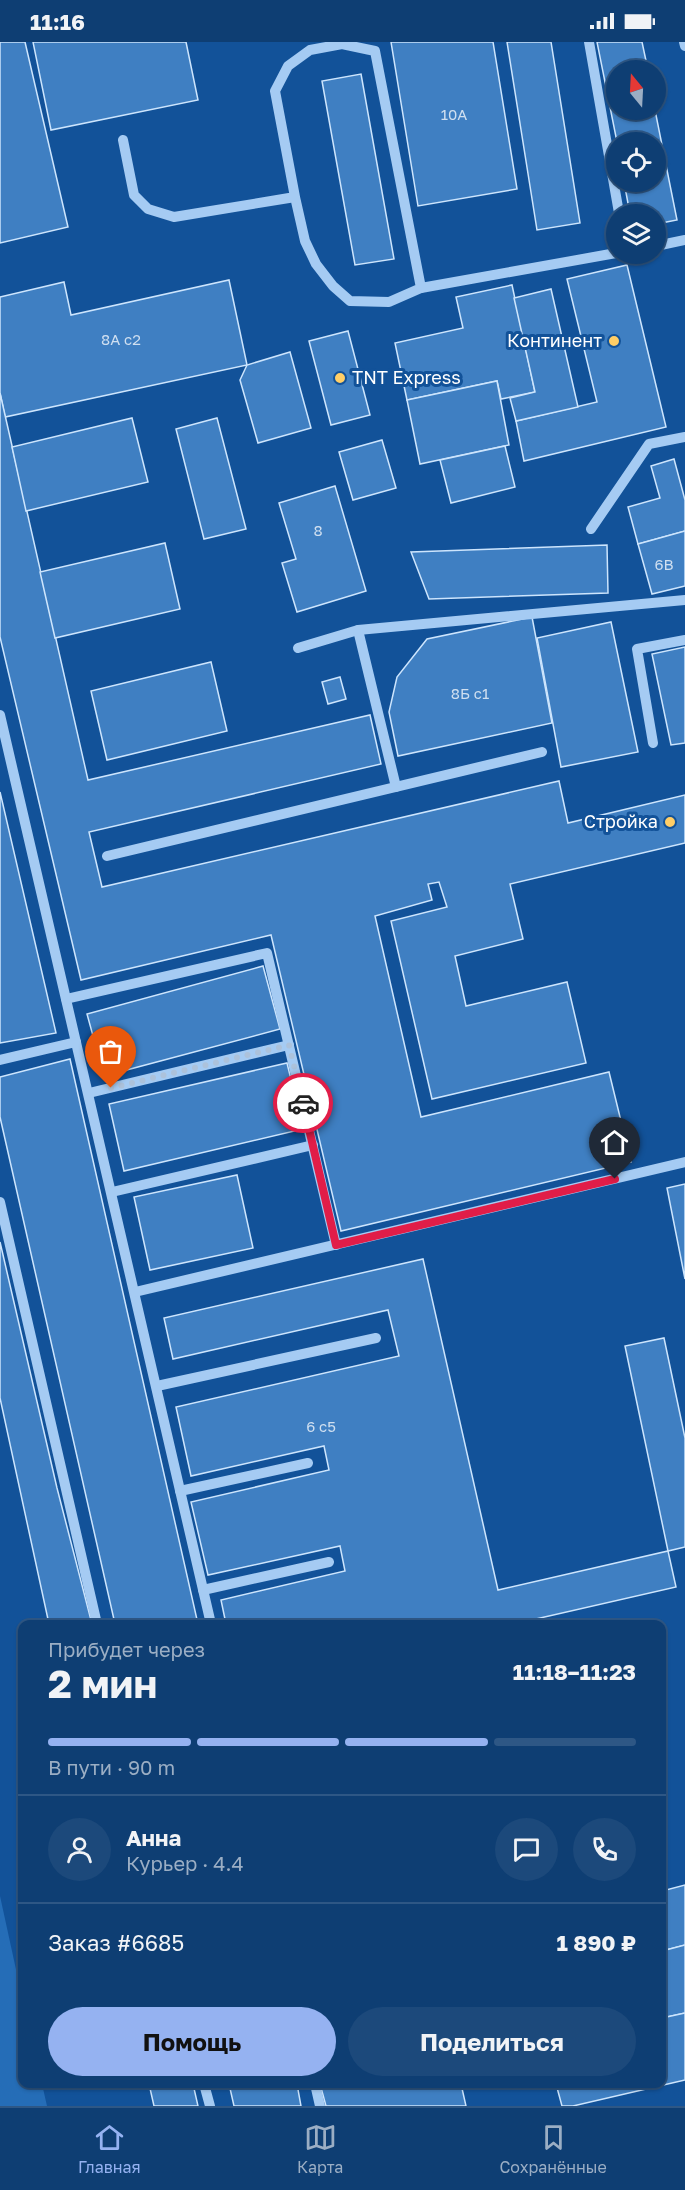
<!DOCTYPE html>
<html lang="ru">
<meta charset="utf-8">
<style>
:root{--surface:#0e3e73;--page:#1c497b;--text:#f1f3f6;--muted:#9baec4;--line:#2e5785;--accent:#95b2f1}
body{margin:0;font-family:"Golos Text",sans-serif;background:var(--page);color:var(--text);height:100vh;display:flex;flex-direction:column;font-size:22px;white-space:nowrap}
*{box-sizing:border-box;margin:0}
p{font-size:20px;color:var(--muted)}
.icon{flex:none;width:33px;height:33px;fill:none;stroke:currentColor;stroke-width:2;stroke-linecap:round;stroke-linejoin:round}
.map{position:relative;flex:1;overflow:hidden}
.side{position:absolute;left:18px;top:1578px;width:648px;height:468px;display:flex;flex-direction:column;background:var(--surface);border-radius:12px;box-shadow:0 2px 4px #0004,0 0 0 2px var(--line)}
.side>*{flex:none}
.needle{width:39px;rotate:342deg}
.fabs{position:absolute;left:606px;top:18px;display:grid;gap:12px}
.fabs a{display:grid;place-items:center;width:60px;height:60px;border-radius:50%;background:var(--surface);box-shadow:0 2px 4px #0004,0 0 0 2px var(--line);font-size:30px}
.pin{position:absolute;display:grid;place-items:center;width:51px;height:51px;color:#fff;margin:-62px -26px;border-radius:50% 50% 50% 0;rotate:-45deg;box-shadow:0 0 6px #0007}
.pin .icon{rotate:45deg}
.courier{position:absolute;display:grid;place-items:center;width:60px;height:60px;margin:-30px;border:4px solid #e11d48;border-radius:50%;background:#fff;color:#222;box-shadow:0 2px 8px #0007}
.summary em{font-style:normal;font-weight:700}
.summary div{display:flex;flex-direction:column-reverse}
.summary{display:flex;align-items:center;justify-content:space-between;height:102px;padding:0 30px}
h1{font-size:39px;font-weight:700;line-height:45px}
.bar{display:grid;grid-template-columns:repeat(4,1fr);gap:9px 6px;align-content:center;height:72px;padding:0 30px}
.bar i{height:8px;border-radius:4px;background:var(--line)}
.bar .selected{background:var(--accent)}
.bar p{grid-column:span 4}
.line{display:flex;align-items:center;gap:15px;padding:0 30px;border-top:2px solid var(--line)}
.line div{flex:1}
.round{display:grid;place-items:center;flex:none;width:63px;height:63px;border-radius:32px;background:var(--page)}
.primary-button{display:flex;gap:12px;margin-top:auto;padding:12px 30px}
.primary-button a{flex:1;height:69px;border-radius:36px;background:var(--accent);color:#111;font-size:24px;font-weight:700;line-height:69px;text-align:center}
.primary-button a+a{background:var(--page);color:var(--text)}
.status{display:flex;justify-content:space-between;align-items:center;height:42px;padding:0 30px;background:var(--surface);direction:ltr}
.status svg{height:16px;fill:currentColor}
.dock{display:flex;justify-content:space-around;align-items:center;height:84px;border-top:2px solid var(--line);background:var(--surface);font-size:16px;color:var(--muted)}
.dock a{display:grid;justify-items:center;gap:3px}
.dock .selected{color:var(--accent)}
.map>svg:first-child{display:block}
.green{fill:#256db7}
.building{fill:#3f7fc2;stroke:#cde5fd;stroke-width:1.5}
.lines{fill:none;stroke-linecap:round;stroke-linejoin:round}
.minor{stroke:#a5cbf3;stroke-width:10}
.done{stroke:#acc2db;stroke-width:6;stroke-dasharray:0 10.8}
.route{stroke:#e11d48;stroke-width:8}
.poi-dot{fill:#ffce67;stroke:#125299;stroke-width:2}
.labels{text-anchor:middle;stroke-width:6;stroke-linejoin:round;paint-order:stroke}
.number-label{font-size:15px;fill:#cfdff0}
.poi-label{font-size:18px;fill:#fff;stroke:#125299;text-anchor:end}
</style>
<div class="status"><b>11:16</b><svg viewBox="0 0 49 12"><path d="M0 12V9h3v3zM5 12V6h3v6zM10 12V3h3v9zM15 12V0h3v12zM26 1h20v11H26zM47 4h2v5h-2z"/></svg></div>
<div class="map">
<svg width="685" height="2064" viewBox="0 0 685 2064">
<rect width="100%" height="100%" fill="#125299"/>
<path class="green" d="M0 1854 22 1955V2042H42L47 2064H0Z"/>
<g class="building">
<path d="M0 0H25L68 185 0 201Z"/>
<path d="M33 0H186L198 58 51 88Z"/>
<path d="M391 0H493L517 147 418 164Z"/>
<path d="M507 0H551L580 181 537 188Z"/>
<path d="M597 0H642L648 28H616V68H655L677 178 656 182V172H630L624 140H656V100H617Z"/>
<path d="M361 32 394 217 355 223 322 39Z"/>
<path d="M627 223 666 385 524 419 516 379 597 360 567 237Z"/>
<path d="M229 238 247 323 5 375 0 351V255L64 240 71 273Z"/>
<path d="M512 243 535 350 501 357 497 339 407 358 395 301 463 286 456 255Z"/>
<path d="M551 247 578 365 516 379 510 356 535 350 514 256Z"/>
<path d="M348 289 370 373 331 383 309 299Z"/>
<path d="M290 310 311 386 258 401 240 338 247 323Z"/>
<path d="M497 339 509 403 420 422 407 358Z"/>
<path d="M0 351 88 738 370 673 381 722 89 790 102 845 559 739 568 781 685 753V801L510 842 523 897 455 914 466 964 567 940 586 1021 432 1057 391 879 447 865 439 840 428 842 432 858 375 874 421 1075 609 1030 631 1120 341 1189 271 893 81 938 0 595Z"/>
<path d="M132 376 148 440 26 469 12 405Z"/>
<path d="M217 376 246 487 204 497 176 387Z"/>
<path d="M382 398 396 446 353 458 339 410Z"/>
<path d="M505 404 515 445 451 461 440 418Z"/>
<path d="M674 417 685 458V489L638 502 628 465 660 456 651 424Z"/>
<path d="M335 444 366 549 297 570 282 521 296 517 279 461Z"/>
<path d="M685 489V544L652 552 638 502Z"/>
<path d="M165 501 180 567 55 596 40 530Z"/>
<path d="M607 503 608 551 429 557 411 510Z"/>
<path d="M532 575 552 681 398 714 389 670 397 635 427 597Z"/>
<path d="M611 580 638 710 561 725 537 596Z"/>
<path d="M685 605V701L671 703 652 612Z"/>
<path d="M211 620 227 689 107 718 91 649Z"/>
<path d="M340 635 346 657 328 662 322 640Z"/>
<path d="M0 750 56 991 0 1001Z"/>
<path d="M263 924 280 987 104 1034 87 972Z"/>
<path d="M70 1017 198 1582H115L0 1075V1035Z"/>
<path d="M287 1021 303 1087 124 1129 109 1062Z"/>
<path d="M237 1133 253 1206 150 1228 134 1155Z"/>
<path d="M685 1142V1237L667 1146Z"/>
<path d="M0 1200 57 1446 92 1582H49L0 1356Z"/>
<path d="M423 1217 498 1548 668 1509 676 1545 514 1582H226L221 1558 345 1529 340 1504 208 1533 191 1460 329 1428 324 1404 191 1434 176 1365 399 1314 388 1268 173 1317 164 1276Z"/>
<path d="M664 1296 685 1396V1505L668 1509 625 1304Z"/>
<path d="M685 1843V1903L662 1909V1849Z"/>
<path d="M685 1903V1971L662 1976V1909Z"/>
<path d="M685 1971V2038L573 2064H562L556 2042H662V1976Z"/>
<path d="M149 2042H193L198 2064H154Z"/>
<path d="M229 2042H297L301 2064H234Z"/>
<path d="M320 2042H461L466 2064H326Z"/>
</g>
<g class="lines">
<g class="minor">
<path d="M589 0 619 171"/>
<path d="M684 0 685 4"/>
<path d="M123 98 134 153 148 167 174 175 295 155 275 49 288 24 310 8 342 2 375 9 421 246 389 260 350 259 333 244 316 222 305 199 295 155"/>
<path d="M656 204 685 198"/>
<path d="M421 246 616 211"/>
<path d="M591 487 649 402 685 395"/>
<path d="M298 606 358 588"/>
<path d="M0 673 211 1582"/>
<path d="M653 701 637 607 685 598"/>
<path d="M396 745 358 588 685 558"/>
<path d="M107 814 542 710"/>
<path d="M66 957 267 911 336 1203"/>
<path d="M0 1018 76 1000"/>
<path d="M89 1051 289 1003"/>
<path d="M112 1150 313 1103"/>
<path d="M0 1160 97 1582"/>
<path d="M135 1250 685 1120"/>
<path d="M157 1344 376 1296"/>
<path d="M180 1449 308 1421"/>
<path d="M203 1548 329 1520"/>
<path d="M204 2042 210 2064"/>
<path d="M315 2042 320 2064"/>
</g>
</g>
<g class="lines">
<path class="done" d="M111 1046 289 1003 303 1061"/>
<path class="route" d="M303 1061 336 1203 615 1137"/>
</g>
<g class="poi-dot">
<circle cx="614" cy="299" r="6"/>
<circle cx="340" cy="336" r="6"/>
<circle cx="670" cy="780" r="6"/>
</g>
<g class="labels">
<g class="number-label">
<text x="454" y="78">10А</text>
<text x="121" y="303">8А с2</text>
<text x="318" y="494">8</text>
<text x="664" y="528">6В</text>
<text x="470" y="657">8Б с1</text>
<text x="321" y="1390">6 с5</text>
</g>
<g class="poi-label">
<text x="602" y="305">Континент</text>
<text x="352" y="342" text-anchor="start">TNT Express</text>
<text x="658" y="786">Стройка</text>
</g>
</g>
</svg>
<div class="fabs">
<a><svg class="needle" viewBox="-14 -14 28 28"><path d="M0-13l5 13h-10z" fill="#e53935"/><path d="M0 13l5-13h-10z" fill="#9baec4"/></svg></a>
<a><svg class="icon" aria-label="locate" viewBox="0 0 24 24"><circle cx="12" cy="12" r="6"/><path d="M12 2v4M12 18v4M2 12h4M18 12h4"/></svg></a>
<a><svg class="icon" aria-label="layers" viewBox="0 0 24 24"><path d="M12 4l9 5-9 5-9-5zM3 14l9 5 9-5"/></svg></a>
</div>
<div class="pin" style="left:111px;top:1046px;background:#ea580c"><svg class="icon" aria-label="bag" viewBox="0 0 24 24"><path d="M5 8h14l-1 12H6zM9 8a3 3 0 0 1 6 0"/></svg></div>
<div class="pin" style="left:615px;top:1137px;background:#1f2937"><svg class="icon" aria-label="home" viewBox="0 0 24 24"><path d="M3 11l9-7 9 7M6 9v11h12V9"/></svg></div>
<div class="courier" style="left:303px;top:1061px"><svg class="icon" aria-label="car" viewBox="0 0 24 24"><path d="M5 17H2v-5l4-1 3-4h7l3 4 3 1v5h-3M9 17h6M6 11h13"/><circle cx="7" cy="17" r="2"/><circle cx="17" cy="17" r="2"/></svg></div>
<section class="side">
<div class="summary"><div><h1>2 мин</h1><p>Прибудет через</p></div><em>11:18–11:23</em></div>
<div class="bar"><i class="selected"></i><i class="selected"></i><i class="selected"></i><i></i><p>В пути · 90 m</p></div>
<div class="line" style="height:108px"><a class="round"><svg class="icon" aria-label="person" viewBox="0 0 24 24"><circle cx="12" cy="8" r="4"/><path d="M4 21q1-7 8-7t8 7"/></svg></a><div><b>Анна</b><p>Курьер · 4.4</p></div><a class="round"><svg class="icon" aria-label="chat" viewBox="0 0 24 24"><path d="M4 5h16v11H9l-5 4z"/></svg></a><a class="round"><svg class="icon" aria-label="phone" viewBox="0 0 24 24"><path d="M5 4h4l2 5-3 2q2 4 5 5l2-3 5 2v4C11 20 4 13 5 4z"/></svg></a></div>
<div class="line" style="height:78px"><div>Заказ #6685</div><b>1 890 ₽</b></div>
<div class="primary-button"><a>Помощь</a><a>Поделиться</a></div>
</section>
</div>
<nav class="dock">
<a class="selected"><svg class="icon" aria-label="home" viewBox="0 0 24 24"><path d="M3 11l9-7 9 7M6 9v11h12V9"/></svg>Главная</a>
<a><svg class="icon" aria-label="map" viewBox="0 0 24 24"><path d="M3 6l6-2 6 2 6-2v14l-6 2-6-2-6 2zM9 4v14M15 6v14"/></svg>Карта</a>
<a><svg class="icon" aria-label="saved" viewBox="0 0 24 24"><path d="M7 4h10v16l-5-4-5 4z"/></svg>Сохранённые</a>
</nav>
